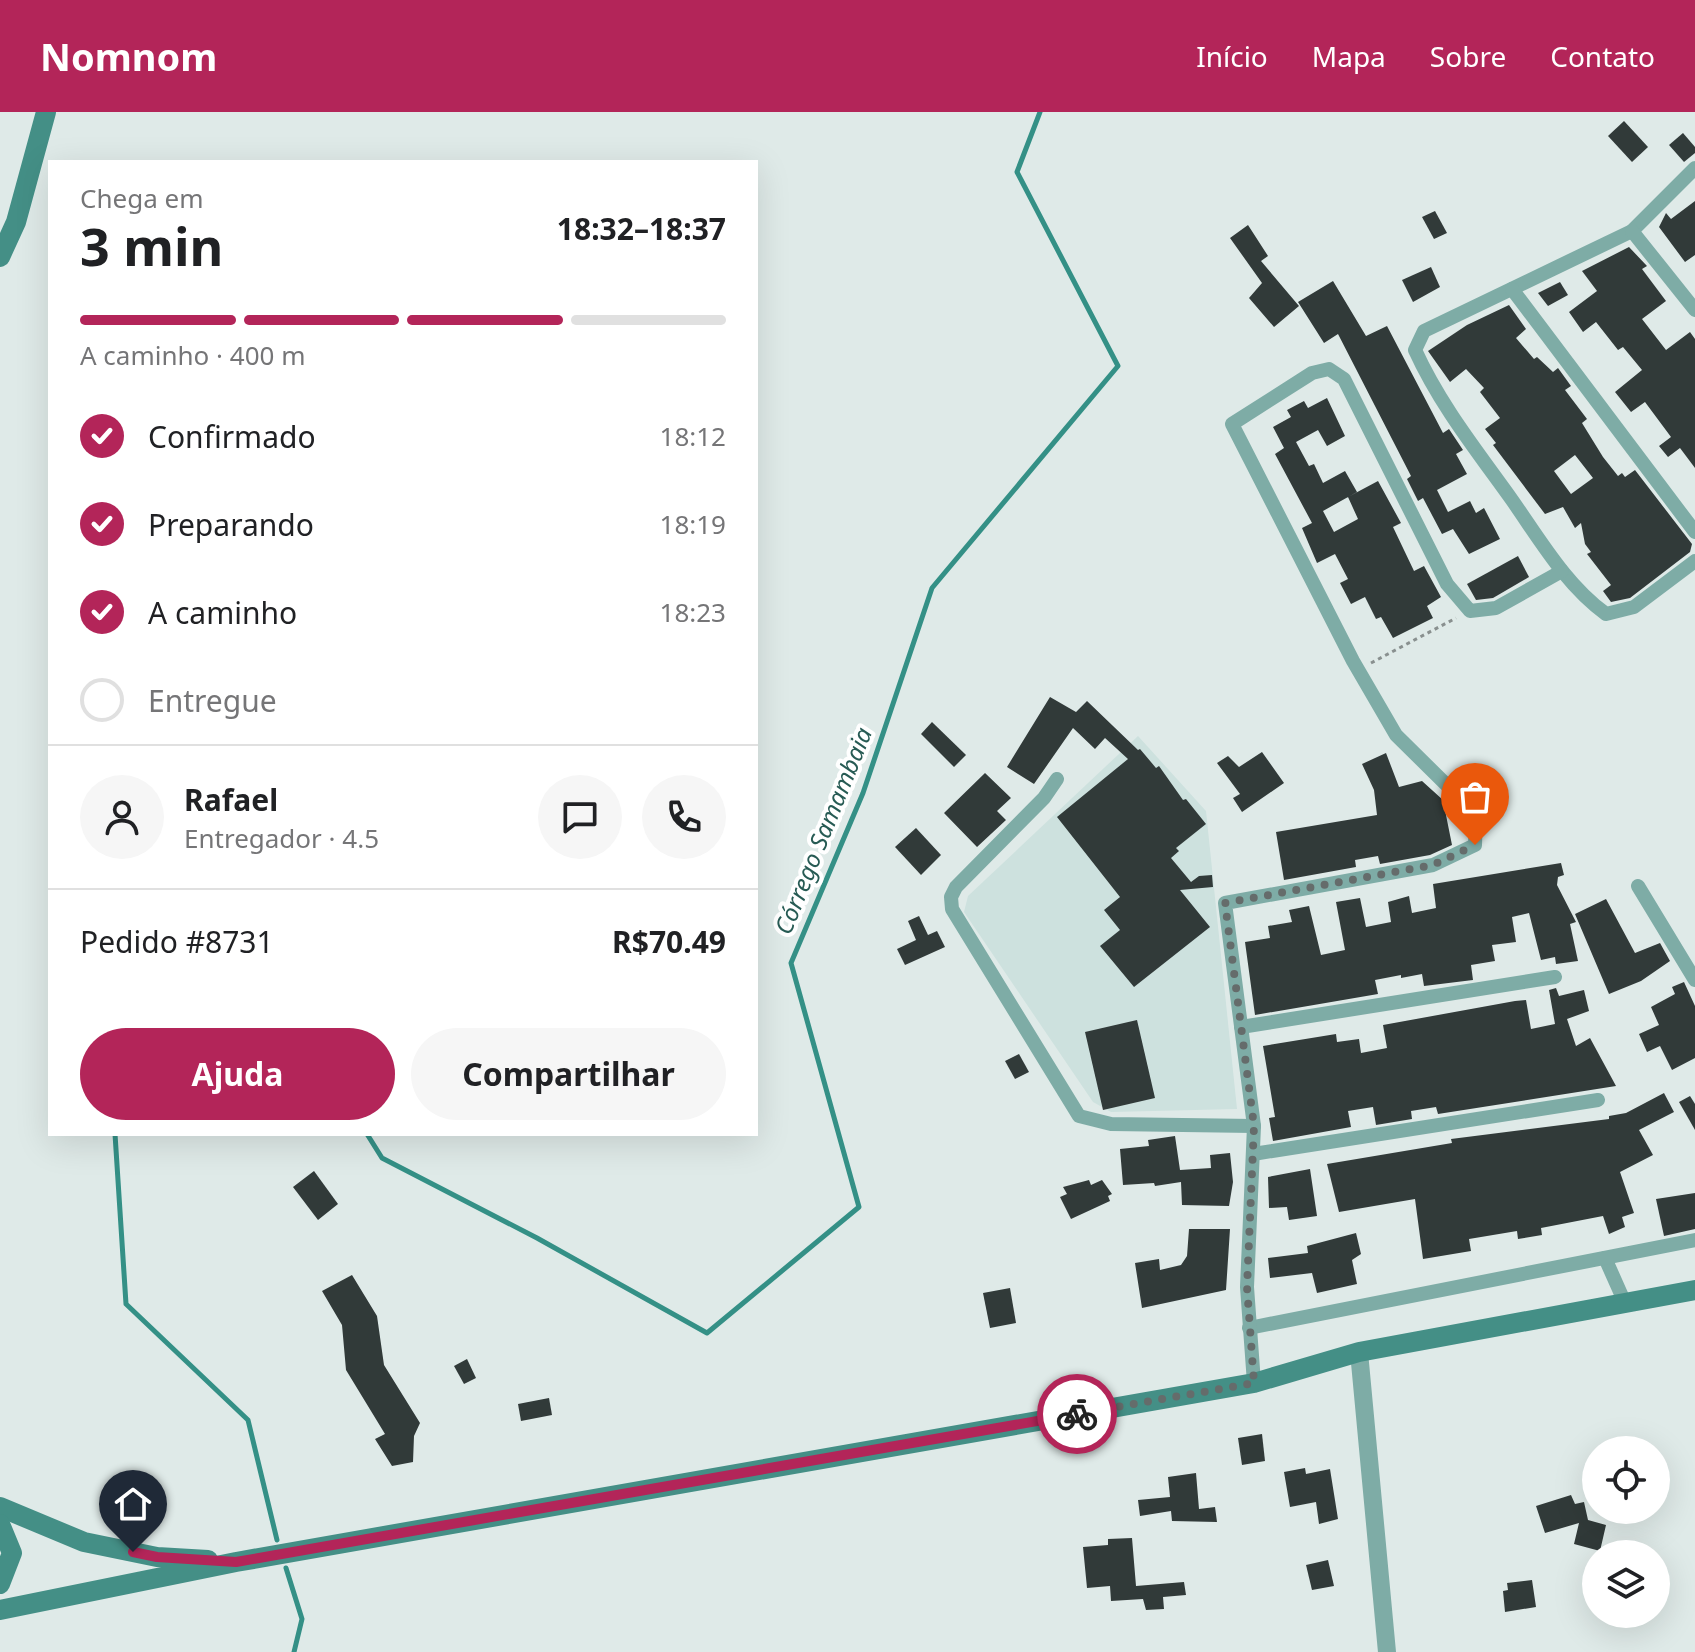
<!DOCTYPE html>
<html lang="pt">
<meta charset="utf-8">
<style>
:root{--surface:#fff;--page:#f6f6f6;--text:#202124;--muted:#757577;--line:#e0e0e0;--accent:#b32559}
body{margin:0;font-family:"Noto Sans",sans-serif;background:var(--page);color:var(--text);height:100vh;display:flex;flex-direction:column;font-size:30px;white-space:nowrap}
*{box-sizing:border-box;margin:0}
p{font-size:26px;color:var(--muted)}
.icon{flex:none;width:44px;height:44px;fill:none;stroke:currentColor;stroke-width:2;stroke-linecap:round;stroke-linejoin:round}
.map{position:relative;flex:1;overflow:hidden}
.side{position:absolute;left:48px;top:48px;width:710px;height:976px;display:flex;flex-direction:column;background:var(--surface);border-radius:0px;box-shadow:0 8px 32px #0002}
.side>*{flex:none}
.buttons{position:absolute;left:1582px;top:1324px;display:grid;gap:16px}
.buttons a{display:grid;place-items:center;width:88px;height:88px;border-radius:50%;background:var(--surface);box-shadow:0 8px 32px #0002;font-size:40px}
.pin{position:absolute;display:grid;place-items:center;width:68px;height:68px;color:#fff;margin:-82px -34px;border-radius:50% 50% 50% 0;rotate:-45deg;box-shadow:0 0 8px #0007}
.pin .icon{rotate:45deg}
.courier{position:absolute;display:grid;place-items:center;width:80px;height:80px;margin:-40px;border:6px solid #b32559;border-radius:50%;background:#fff;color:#222;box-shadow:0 2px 10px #0007}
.head em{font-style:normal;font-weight:700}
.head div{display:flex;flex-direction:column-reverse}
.head{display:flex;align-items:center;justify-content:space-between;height:136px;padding:0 32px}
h1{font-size:52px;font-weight:700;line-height:60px}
.bar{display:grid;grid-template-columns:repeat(4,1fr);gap:12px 8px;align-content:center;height:96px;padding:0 32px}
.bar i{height:10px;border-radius:6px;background:var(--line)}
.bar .on{background:var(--accent)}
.bar p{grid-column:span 4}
.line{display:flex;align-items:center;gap:20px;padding:0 32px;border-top:2px solid var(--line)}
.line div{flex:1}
.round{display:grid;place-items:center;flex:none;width:84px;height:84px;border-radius:42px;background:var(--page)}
ol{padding:0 32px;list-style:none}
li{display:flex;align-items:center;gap:24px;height:88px}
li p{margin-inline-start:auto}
li .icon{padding:8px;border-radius:50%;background:var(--accent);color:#fff;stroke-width:4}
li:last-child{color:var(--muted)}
li i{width:44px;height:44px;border:4px solid var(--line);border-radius:50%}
.action{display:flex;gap:16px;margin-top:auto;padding:16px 32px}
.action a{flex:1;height:92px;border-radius:48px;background:var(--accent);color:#fff;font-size:32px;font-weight:700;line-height:92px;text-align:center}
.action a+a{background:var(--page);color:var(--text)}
header{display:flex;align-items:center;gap:48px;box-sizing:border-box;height:112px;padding:0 40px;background:var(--accent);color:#fff}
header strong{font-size:38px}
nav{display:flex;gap:44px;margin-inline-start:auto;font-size:28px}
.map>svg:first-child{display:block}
.built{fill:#cde1de}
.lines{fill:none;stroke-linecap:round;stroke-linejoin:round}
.stream{stroke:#349086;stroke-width:5}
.building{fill:#313a39;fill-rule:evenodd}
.path{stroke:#89908f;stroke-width:3;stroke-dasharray:4 4;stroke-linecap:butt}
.minor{stroke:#7eaca6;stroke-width:14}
.tertiary{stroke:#7eaca6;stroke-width:18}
.secondary{stroke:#448f86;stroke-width:20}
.done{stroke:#656c6b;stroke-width:8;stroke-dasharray:0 14.4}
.route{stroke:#b32559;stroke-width:10}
.labels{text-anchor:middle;stroke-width:8;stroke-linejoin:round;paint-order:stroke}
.water-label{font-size:24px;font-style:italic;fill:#275b54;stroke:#fff}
</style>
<header>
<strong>Nomnom</strong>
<nav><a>Início</a><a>Mapa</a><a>Sobre</a><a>Contato</a></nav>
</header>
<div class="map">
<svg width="1695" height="1540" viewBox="0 0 1695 1540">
<rect width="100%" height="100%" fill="#dfeae8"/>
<path class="built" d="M1138 624 1206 699 1237 997 1111 1000 1093 990 964 800 968 784Z"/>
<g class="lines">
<g class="stream">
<path d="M115 1022 126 1192 248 1308 277 1428"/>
<path d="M367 1022 382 1046 537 1126 707 1221 859 1095 791 851 863 681 932 476 1118 254 1017 60 1040 0"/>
<path d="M286 1456 302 1507 294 1540"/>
</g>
</g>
<g class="building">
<path d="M1624 9 1648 35 1632 50 1608 24Z"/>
<path d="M1683 21 1695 35V41L1684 50 1669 33Z"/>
<path d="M1695 89V143L1685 150 1659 115 1666 101 1671 107Z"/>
<path d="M1435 99 1447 121 1434 127 1422 105Z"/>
<path d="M1248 113 1268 144 1261 149 1299 194 1274 215 1249 186 1262 171 1230 126Z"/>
<path d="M1629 135 1647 154 1642 157 1666 189 1642 207 1666 238 1690 220 1695 227V356L1680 336 1668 345 1659 334 1671 325 1645 290 1631 300 1615 280 1642 258 1623 235 1618 238 1596 210 1583 220 1569 200 1597 179 1582 159Z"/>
<path d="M1431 155 1440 175 1413 190 1402 168Z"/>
<path d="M1333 169 1366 224 1387 214 1443 321 1449 317 1463 338 1456 342 1467 362 1437 378 1448 400 1470 389 1476 401 1484 396 1500 427 1469 442 1453 417 1442 422 1423 386 1418 389 1407 367 1411 364 1338 222 1324 231 1298 190Z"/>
<path d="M1560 170 1568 183 1548 194 1538 181Z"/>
<path d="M1509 193 1526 217 1516 226 1534 247 1537 245 1553 260 1558 256 1571 274 1565 278 1587 307 1582 311 1603 345 1618 364 1622 361 1625 365 1635 358 1692 432 1690 440 1630 486 1611 490 1603 479 1611 473 1587 442 1591 440 1585 432 1581 411 1575 416 1563 395 1545 402 1493 333 1496 331 1485 317 1500 306 1480 280 1484 276 1466 257 1450 270 1428 239 1467 213ZM1575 343 1593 366 1571 382 1554 359Z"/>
<path d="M1327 286 1345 324 1327 334 1318 318 1296 330 1309 354 1314 352 1323 371 1345 359 1357 380 1323 399 1334 420 1358 407 1348 385 1378 369 1401 411 1393 415 1414 459 1424 454 1441 485 1427 494 1433 506 1393 526 1381 505 1376 507 1365 485 1351 492 1340 471 1348 467 1335 442 1317 451 1302 416 1312 411 1275 342 1284 336 1273 315 1291 305 1287 298 1304 289 1308 296Z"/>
<path d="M1518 444 1529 465 1493 486 1476 488 1467 472Z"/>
<path d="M1050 585 1076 600 1087 589 1138 638 1140 637 1156 656 1159 654 1183 688 1186 687 1206 712 1176 736 1179 739 1171 746 1191 770 1199 764 1212 763 1213 775 1180 778 1210 815 1134 875 1100 834 1120 818 1104 798 1120 785 1057 705 1128 647 1105 626 1095 637 1073 616 1034 672 1007 655Z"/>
<path d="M932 610 966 643 954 655 921 622Z"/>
<path d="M1262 640 1284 671 1242 700 1233 686 1240 682 1217 651 1228 644 1239 655Z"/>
<path d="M1386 641 1399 675 1422 669 1443 688 1452 733 1430 743 1380 752 1378 744 1355 748 1356 755 1284 768 1276 720 1377 703 1374 678 1362 652Z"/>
<path d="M985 661 1011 686 997 699 1006 708 977 735 944 701Z"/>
<path d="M916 716 941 743 921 763 895 735Z"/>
<path d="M1561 751 1564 763 1558 765 1557 773 1576 810 1570 812 1578 849 1556 852 1555 845 1541 848 1529 801 1512 805 1516 830 1492 833 1495 849 1471 853 1473 868 1424 874 1422 862 1401 866V863L1375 868 1378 882 1255 903 1245 830 1270 826 1268 814 1292 810 1289 798 1309 794 1321 843 1345 838 1336 790 1360 786 1366 815 1391 810 1388 790 1409 784 1412 801 1436 796 1433 772Z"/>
<path d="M1606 787 1635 841 1660 831 1670 849 1641 869 1609 882 1575 802Z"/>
<path d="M919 804 928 823 937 819 945 835 905 853 897 837 916 828 908 809Z"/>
<path d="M1684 870 1695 894V946L1672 958 1660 934 1647 940 1639 922 1659 913 1651 895 1675 882 1672 875Z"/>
<path d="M1556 876 1559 884 1584 878 1589 899 1567 907 1576 934 1590 926 1616 974 1438 1002 1436 995 1411 999 1412 1007 1376 1013 1373 995 1348 999 1351 1015 1273 1029 1269 1006 1275 1005 1263 934 1336 922 1337 930 1359 927 1361 941 1387 936 1383 913 1515 889 1526 888 1531 917 1555 912 1549 878Z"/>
<path d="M1137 908 1155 986 1103 998 1085 920Z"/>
<path d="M1019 942 1029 960 1015 967 1005 949Z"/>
<path d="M1664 981 1674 1000 1639 1018 1653 1043 1620 1060 1634 1101 1622 1105 1625 1115 1609 1122 1603 1104 1541 1116 1542 1123 1518 1127 1517 1119 1469 1127 1471 1139 1423 1147 1415 1087 1339 1100 1327 1052 1452 1031 1451 1027 1609 1007V1004L1626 1001Z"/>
<path d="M1690 984 1695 992V1018L1679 990Z"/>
<path d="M1175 1024 1180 1058 1211 1056 1210 1043 1230 1041 1233 1070 1229 1094 1182 1093 1181 1070 1155 1074 1154 1071 1123 1073 1120 1037 1149 1034 1148 1028Z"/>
<path d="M1310 1057 1317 1104 1289 1108 1287 1095 1269 1096 1268 1065Z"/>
<path d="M314 1059 338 1092 318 1108 293 1075Z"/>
<path d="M1089 1068 1091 1073 1102 1068 1112 1082 1108 1084 1110 1089 1071 1107 1060 1085 1067 1082 1063 1075Z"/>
<path d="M1695 1081V1117L1664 1124 1656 1087Z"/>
<path d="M1189 1117H1230L1226 1178 1142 1196 1135 1151 1159 1147 1160 1158 1181 1153 1187 1144Z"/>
<path d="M1356 1121 1361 1142 1352 1148 1357 1172 1317 1181 1312 1161 1270 1166 1268 1146 1308 1141 1307 1134Z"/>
<path d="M352 1163 377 1204 384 1253 420 1311 414 1324 413 1350 392 1354 375 1327 385 1322 346 1258 342 1213 322 1179Z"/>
<path d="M1010 1176 1016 1211 990 1216 983 1181Z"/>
<path d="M467 1247 476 1266 464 1272 454 1254Z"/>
<path d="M549 1286 552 1303 521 1309 518 1292Z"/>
<path d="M1262 1322 1265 1349 1242 1353 1238 1326Z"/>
<path d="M1305 1356 1306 1362 1330 1357 1338 1407 1319 1412 1316 1390 1290 1395 1284 1360Z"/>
<path d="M1196 1361 1199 1397 1215 1395 1217 1410 1172 1409 1171 1399 1140 1404 1138 1388 1170 1385 1168 1365Z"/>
<path d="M1571 1383 1575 1392 1584 1390 1588 1408 1606 1413 1600 1439 1574 1432 1579 1411 1545 1421 1536 1394Z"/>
<path d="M1132 1426 1136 1474 1184 1470 1186 1483 1163 1485 1164 1497 1146 1498 1143 1487 1111 1489 1110 1474 1087 1476 1083 1435 1108 1433V1427Z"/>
<path d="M1328 1448 1334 1474 1312 1478 1306 1453Z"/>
<path d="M1532 1468 1536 1495 1505 1500 1503 1479 1508 1478 1507 1471Z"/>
</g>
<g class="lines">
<path class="path" d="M1371 551 1456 506"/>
<g class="minor">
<path d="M1695 56 1632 119 1424 219 1415 238C1440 293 1477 339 1512 388 1540 428 1566 473 1606 502L1634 495 1695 449"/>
<path d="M1632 119 1695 198"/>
<path d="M1512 177 1695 420"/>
<path d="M1057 667 1044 686 956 775 951 785 952 797 1079 1004 1111 1012 1254 1014"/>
<path d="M1638 774 1695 868"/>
<path d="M1241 915 1555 865"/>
<path d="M1253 1042 1598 988"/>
<path d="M1605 1146 1625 1191"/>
<path d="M1249 1216 1695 1128"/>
<path d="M1254 1271 1247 1175 1254 1014 1225 791 1433 753 1475 733 1476 702 1396 623 1353 549 1232 312 1312 261 1329 257 1344 267 1447 472 1470 499 1496 496 1562 459"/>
</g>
<path class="tertiary" d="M1359 1240 1387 1540"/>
<g class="secondary">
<path d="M0 145 16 110 46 0"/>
<path d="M0 1395 84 1430 157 1445 208 1448"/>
<path d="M0 1412 12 1441 0 1472"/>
<path d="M0 1498 236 1450 1254 1271 1359 1240 1695 1178"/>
</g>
</g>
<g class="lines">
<path class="done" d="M1077 1302 1254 1271 1247 1175 1254 1014 1225 791 1433 753 1475 733"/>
<path class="route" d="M133 1440 157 1445 236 1450 1077 1302"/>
</g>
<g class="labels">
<g class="water-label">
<text transform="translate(824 719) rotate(-68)" y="8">Córrego Samambaia</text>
</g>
</g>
</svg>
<div class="buttons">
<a><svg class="icon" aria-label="locate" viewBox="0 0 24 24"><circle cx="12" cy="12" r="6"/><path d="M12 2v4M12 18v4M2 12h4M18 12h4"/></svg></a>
<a><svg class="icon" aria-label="layers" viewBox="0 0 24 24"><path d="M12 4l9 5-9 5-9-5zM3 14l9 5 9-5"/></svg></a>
</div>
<div class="pin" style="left:1475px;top:733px;background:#ea580c"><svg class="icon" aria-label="bag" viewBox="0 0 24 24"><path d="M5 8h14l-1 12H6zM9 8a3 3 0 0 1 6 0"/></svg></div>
<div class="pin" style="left:133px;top:1440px;background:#1f2937"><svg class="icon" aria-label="home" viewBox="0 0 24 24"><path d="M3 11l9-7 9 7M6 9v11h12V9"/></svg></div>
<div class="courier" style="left:1077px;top:1302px"><svg class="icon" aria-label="bike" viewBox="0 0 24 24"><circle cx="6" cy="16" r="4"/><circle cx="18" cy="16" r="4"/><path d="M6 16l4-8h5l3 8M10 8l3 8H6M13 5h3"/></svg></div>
<section class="side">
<div class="head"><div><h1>3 min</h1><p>Chega em</p></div><em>18:32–18:37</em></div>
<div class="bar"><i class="on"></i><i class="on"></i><i class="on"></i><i></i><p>A caminho · 400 m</p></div>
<ol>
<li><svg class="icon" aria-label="check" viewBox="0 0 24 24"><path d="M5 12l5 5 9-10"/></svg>Confirmado<p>18:12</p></li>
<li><svg class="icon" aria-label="check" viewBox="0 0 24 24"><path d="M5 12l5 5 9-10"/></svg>Preparando<p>18:19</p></li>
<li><svg class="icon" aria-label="check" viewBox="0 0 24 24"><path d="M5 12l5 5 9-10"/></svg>A caminho<p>18:23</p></li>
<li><i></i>Entregue</li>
</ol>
<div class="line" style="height:144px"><a class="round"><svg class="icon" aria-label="person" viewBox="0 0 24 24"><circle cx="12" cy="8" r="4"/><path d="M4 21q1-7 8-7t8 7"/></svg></a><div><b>Rafael</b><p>Entregador · 4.5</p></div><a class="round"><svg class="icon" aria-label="chat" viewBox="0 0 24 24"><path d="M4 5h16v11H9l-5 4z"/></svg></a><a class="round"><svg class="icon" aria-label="phone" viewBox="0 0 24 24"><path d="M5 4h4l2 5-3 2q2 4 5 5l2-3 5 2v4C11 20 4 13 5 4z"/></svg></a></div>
<div class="line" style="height:104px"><div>Pedido #8731</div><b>R$70.49</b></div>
<div class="action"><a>Ajuda</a><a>Compartilhar</a></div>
</section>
</div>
